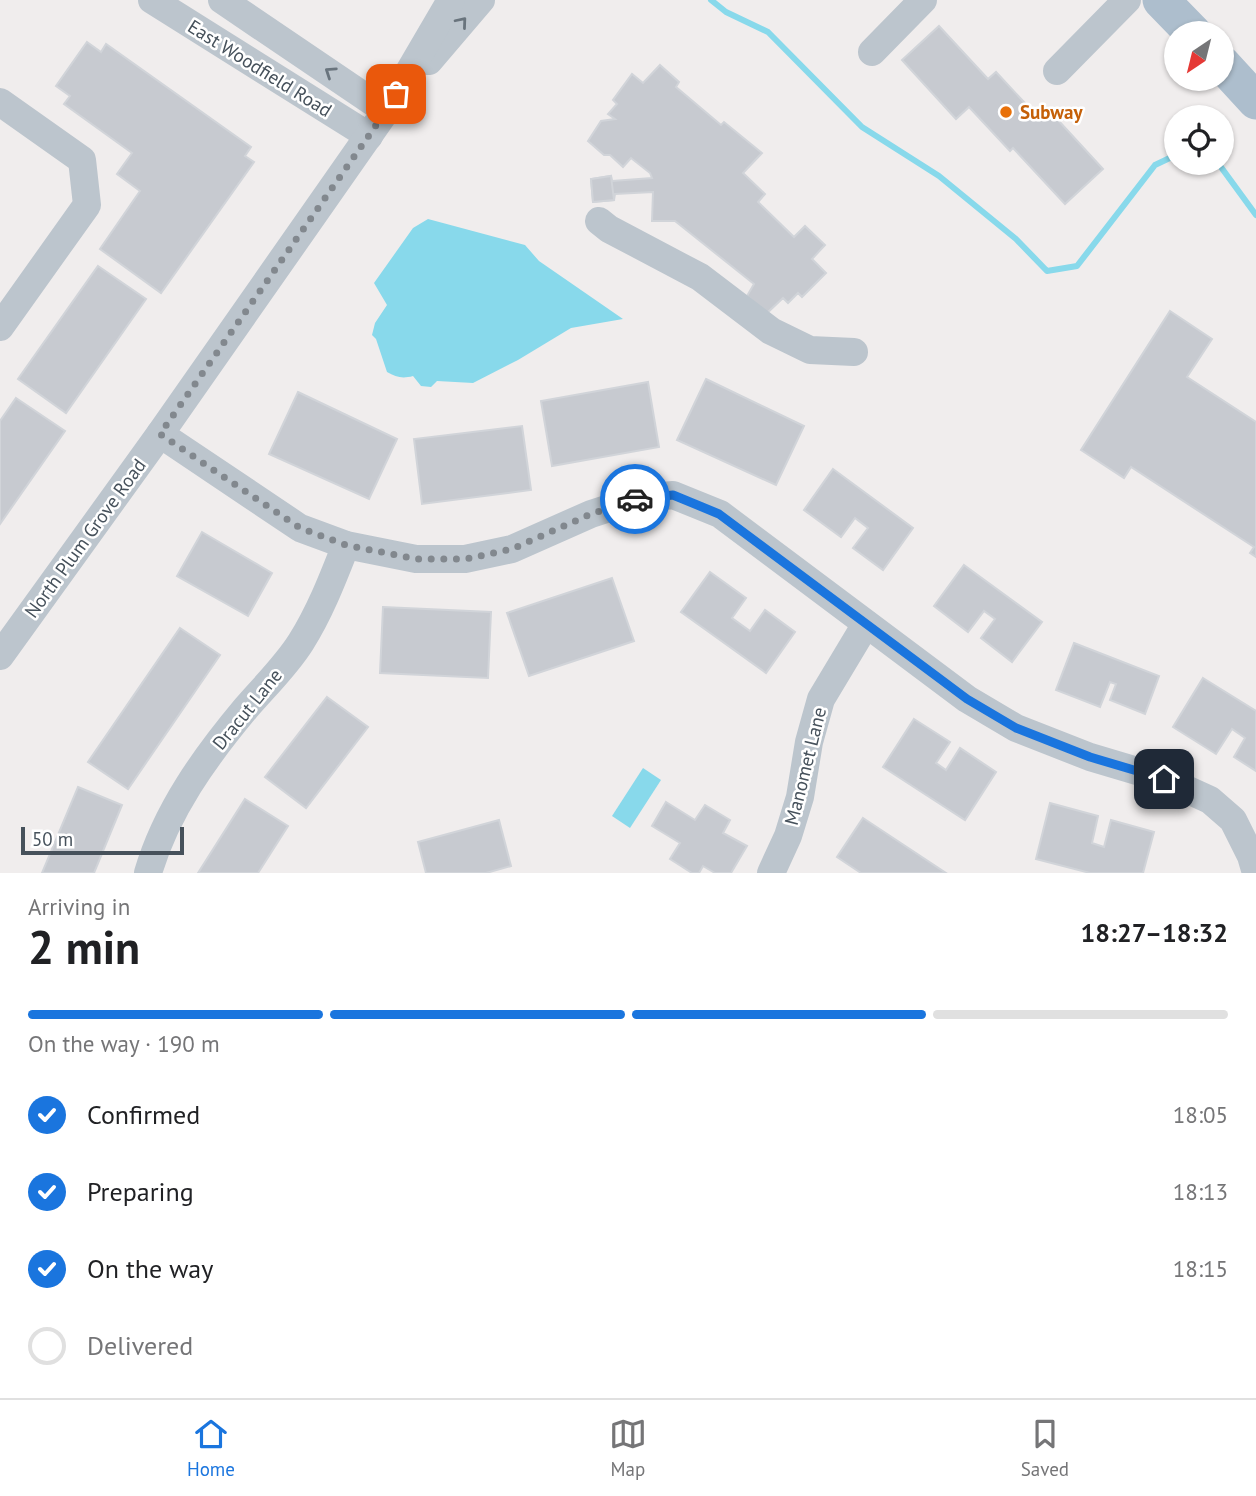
<!DOCTYPE html>
<meta charset="utf-8">
<style>
:root{--surface:#fff;--page:#f6f6f6;--text:#202124;--muted:#757577;--line:#e0e0e0;--accent:#1a75de}
body{margin:0;font-family:"PT Sans",sans-serif;background:var(--page);color:var(--text);height:100vh;display:flex;flex-direction:column;font-size:26px;white-space:nowrap}
*{box-sizing:border-box;margin:0}
p{font-size:23px;color:var(--muted)}
.icon{flex:none;width:38px;height:38px;fill:none;stroke:currentColor;stroke-width:2;stroke-linecap:round;stroke-linejoin:round}
.map{position:relative;height:873px;overflow:hidden}
.panel{display:flex;flex-direction:column;background:var(--surface);flex:1}
.panel>*{flex:none}
.needle{width:46px;rotate:215deg}
.fabs{position:absolute;left:1164px;top:21px;display:grid;gap:14px}
.fabs a{display:grid;place-items:center;width:70px;height:70px;border-radius:50%;background:var(--surface);box-shadow:0 2px 5px #0004;font-size:35px}
.scale{position:absolute;left:21px;bottom:18px;width:163px;box-sizing:border-box;padding-left:7px;border:4px solid #46515b;border-top:0;font-size:19px;line-height:24px;white-space:nowrap;color:#46515b;-webkit-text-stroke:5px #fff;paint-order:stroke}
.pin{position:absolute;display:grid;place-items:center;width:60px;height:60px;color:#fff;margin:-30px;border-radius:14px;box-shadow:0 4px 10px #0006}
.courier{position:absolute;display:grid;place-items:center;width:70px;height:70px;margin:-35px;border:5px solid #1a75de;border-radius:50%;background:#fff;color:#222;box-shadow:0 2px 9px #0007}
.overview em{font-style:normal;font-weight:700}
.overview div{display:flex;flex-direction:column-reverse}
.overview{display:flex;align-items:center;justify-content:space-between;height:119px;padding:0 28px}
h1{font-size:46px;font-weight:700;line-height:52px}
.bar{display:grid;grid-template-columns:repeat(4,1fr);gap:10px 7px;align-content:center;height:84px;padding:0 28px}
.bar i{height:9px;border-radius:5px;background:var(--line)}
.bar .current{background:var(--accent)}
.bar p{grid-column:span 4}
ol{padding:0 28px;list-style:none}
li{display:flex;align-items:center;gap:21px;height:77px}
li p{margin-inline-start:auto}
li .icon{padding:7px;border-radius:50%;background:var(--accent);color:#fff;stroke-width:4}
li:last-child{color:var(--muted)}
li i{width:38px;height:38px;border:4px solid var(--line);border-radius:50%}
.menu{display:flex;justify-content:space-around;align-items:center;height:98px;border-top:2px solid var(--line);background:var(--surface);font-size:19px;color:var(--muted)}
.menu a{display:grid;justify-items:center;gap:4px}
.menu .current{color:var(--accent)}
.map>svg:first-child{display:block}
.water{fill:#88d9eb}
.lines{fill:none;stroke-linecap:round;stroke-linejoin:round}
.stream{stroke:#88d9eb;stroke-width:6}
.building{fill:#c7cad0;stroke:#d1d4d9;stroke-width:2}
.minor{stroke:#bcc5cd;stroke-width:28}
.major{stroke:#adbecd;stroke-width:37}
.oneway{stroke:#69747d}
.done{stroke:#82888e;stroke-width:7;stroke-dasharray:0 12.6}
.route{stroke:#1a75de;stroke-width:9}
.food-dot{fill:#e8710a;stroke:#fff;stroke-width:2.5}
.labels{text-anchor:middle;stroke-width:5;stroke-linejoin:round;paint-order:stroke}
.street-label{font-size:19px;fill:#46515b;stroke:#fff}
.food-label{font-size:19px;font-weight:bold;fill:#c56008;stroke:#fff;text-anchor:start}
</style>
<div class="map">
<svg width="1256" height="873" viewBox="0 0 1256 873">
<rect width="100%" height="100%" fill="#f0eded"/>
<g class="water">
<path d="M428 219 525 245 539 261 623 319 571 328 518 360 473 383 437 381 431 387 421 386 413 376C402 379 396 377 387 372L376 339 372 335 375 323 387 305 374 283 413 228Z"/>
<path d="M643 768 661 780 630 828 612 816Z"/>
</g>
<g class="lines">
<g class="stream">
<path d="M711 0 726 12 768 32 862 127 939 176 1016 239 1047 271 1077 266 1155 165 1176 155"/>
<path d="M1218 163 1256 215"/>
</g>
</g>
<g class="building">
<path d="M939 26 988 79 996 72 1037 116 1046 107 1103 169 1065 204 1013 148 1010 151 969 107 956 119 902 60Z"/>
<path d="M87 42 101 52 106 44 251 147 245 156 254 162 161 293 100 249 140 191 117 174 132 153 64 104 70 96 56 86Z"/>
<path d="M660 65 679 82 676 87 721 125 724 122 762 153 743 173 765 194 758 202 794 237 805 226 825 245 812 259 826 273 802 297 798 293 788 303 783 298 766 314 747 296 754 284 675 221H652L653 192 615 194 614 200 593 202 591 179 611 176 612 181 652 178 650 173 631 158 623 167 610 155H604L588 141 601 121 615 119 608 114 617 104 613 100 632 74 643 83Z"/>
<path d="M611 176 614 200 593 202 591 179Z"/>
<path d="M98 266 146 299 66 413 18 379Z"/>
<path d="M1170 311 1212 339 1187 377 1256 422V557L1250 553 1254 547 1131 467 1124 478 1081 450Z"/>
<path d="M706 379 804 426 776 485 677 440Z"/>
<path d="M648 382 659 447 552 466 541 401Z"/>
<path d="M298 392 397 439 369 499 269 454Z"/>
<path d="M16 398 65 431 0 524V421Z"/>
<path d="M522 426 531 490 422 504 414 439Z"/>
<path d="M833 469 913 528 883 570 853 548 868 528 855 518 841 537 804 510Z"/>
<path d="M202 532 272 573 248 616 177 576Z"/>
<path d="M964 565 1042 622 1012 662 981 638 995 619 984 611 968 632 934 606Z"/>
<path d="M710 572 746 598 732 618 750 631 765 610 795 632 766 673 681 612Z"/>
<path d="M612 578 634 641 529 676 507 613Z"/>
<path d="M383 607 491 612 488 678 380 673Z"/>
<path d="M180 628 220 655 128 789 88 762Z"/>
<path d="M1074 643 1159 676 1145 714 1110 700 1116 684 1110 682 1100 707 1056 690Z"/>
<path d="M1203 678 1256 711V771L1234 757 1245 738 1232 729 1216 754 1173 727Z"/>
<path d="M327 697 368 727 306 808 265 777Z"/>
<path d="M914 719 950 742 936 763 946 770 960 748 996 772 965 820 883 767Z"/>
<path d="M78 787 122 805 94 873H42Z"/>
<path d="M245 799 288 826 258 873H198Z"/>
<path d="M666 802 695 820 705 805 730 820 723 833 747 846 731 873H715L703 866 699 873H692L670 859 680 843 652 826Z"/>
<path d="M1050 803 1098 816 1092 843 1104 847 1111 820 1154 832 1143 873H1090L1036 859Z"/>
<path d="M863 818 946 873H861L837 857Z"/>
<path d="M499 820 511 866 486 873H426L418 842Z"/>
</g>
<g class="lines">
<g class="minor">
<path d="M152 0 369 136"/>
<path d="M222 0 386 111"/>
<path d="M872 52 923 0"/>
<path d="M429 61 481 0"/>
<path d="M1057 71 1127 0"/>
<path d="M0 102 82 160 87 205 0 327"/>
<path d="M599 221 609 229 700 277 771 331 810 350 854 352"/>
<path d="M160 434 300 528 346 545 416 559H465L512 549 591 514 640 498 673 495 720 514 967 699 1016 728 1090 757 1164 779 1210 800 1233 820 1251 856 1256 873"/>
<path d="M0 656 160 434 386 111 451 0"/>
<path d="M148 873C166 811 205 757 246 708 264 687 286 666 301 642 320 612 333 578 346 545"/>
<path d="M771 873 788 836 800 797 809 742 821 699 866 624"/>
</g>
<g class="major">
<path d="M1161 0 1193 33"/>
<path d="M1222 64 1256 101"/>
</g>
</g>
<defs><path id="oneway-chevron" d="M-2-3.5L2.5 0L-2 3.5" fill="none" stroke-width="1.6" stroke-linecap="round" stroke-linejoin="round" transform="scale(1.75)"/></defs>
<g class="oneway">
<use href="#oneway-chevron" transform="translate(462 22) rotate(-50)"/>
<use href="#oneway-chevron" transform="translate(330 72) rotate(-146)"/>
</g>
<g class="lines">
<path class="done" d="M396 94 386 111 160 434 300 528 346 545 416 559H466L512 549 591 514 635 499"/>
<path class="route" d="M635 499 673 495 719 514 967 699 1016 728 1090 757 1164 779"/>
</g>
<circle class="food-dot" cx="1006" cy="112" r="7"/>
<g class="labels">
<g class="street-label">
<text transform="translate(260 68) rotate(32)" y="7">East Woodfield Road</text>
<text transform="translate(85 538) rotate(-54)" y="7">North Plum Grove Road</text>
<text transform="translate(247 709) rotate(-51)" y="7">Dracut Lane</text>
<text transform="translate(805 766) rotate(-76)" y="7">Manomet Lane</text>
</g>
<g class="food-label">
<text x="1020" y="119">Subway</text>
</g>
</g>
</svg>
<div class="fabs">
<a><svg class="needle" viewBox="-14 -14 28 28"><path d="M0-13l5 13h-10z" fill="#e53935"/><path d="M0 13l5-13h-10z" fill="#757577"/></svg></a>
<a><svg class="icon" aria-label="locate" viewBox="0 0 24 24"><circle cx="12" cy="12" r="6"/><path d="M12 2v4M12 18v4M2 12h4M18 12h4"/></svg></a>
</div>
<div class="scale">50 m</div>
<div class="pin" style="left:396px;top:94px;background:#ea580c"><svg class="icon" aria-label="bag" viewBox="0 0 24 24"><path d="M5 8h14l-1 12H6zM9 8a3 3 0 0 1 6 0"/></svg></div>
<div class="pin" style="left:1164px;top:779px;background:#1f2937"><svg class="icon" aria-label="home" viewBox="0 0 24 24"><path d="M3 11l9-7 9 7M6 9v11h12V9"/></svg></div>
<div class="courier" style="left:635px;top:499px"><svg class="icon" aria-label="car" viewBox="0 0 24 24"><path d="M5 17H2v-5l4-1 3-4h7l3 4 3 1v5h-3M9 17h6M6 11h13"/><circle cx="7" cy="17" r="2"/><circle cx="17" cy="17" r="2"/></svg></div>
</div>
<section class="panel">
<div class="overview"><div><h1>2 min</h1><p>Arriving in</p></div><em>18:27–18:32</em></div>
<div class="bar"><i class="current"></i><i class="current"></i><i class="current"></i><i></i><p>On the way · 190 m</p></div>
<ol>
<li><svg class="icon" aria-label="check" viewBox="0 0 24 24"><path d="M5 12l5 5 9-10"/></svg>Confirmed<p>18:05</p></li>
<li><svg class="icon" aria-label="check" viewBox="0 0 24 24"><path d="M5 12l5 5 9-10"/></svg>Preparing<p>18:13</p></li>
<li><svg class="icon" aria-label="check" viewBox="0 0 24 24"><path d="M5 12l5 5 9-10"/></svg>On the way<p>18:15</p></li>
<li><i></i>Delivered</li>
</ol>
</section>
<nav class="menu">
<a class="current"><svg class="icon" aria-label="home" viewBox="0 0 24 24"><path d="M3 11l9-7 9 7M6 9v11h12V9"/></svg>Home</a>
<a><svg class="icon" aria-label="map" viewBox="0 0 24 24"><path d="M3 6l6-2 6 2 6-2v14l-6 2-6-2-6 2zM9 4v14M15 6v14"/></svg>Map</a>
<a><svg class="icon" aria-label="saved" viewBox="0 0 24 24"><path d="M7 4h10v16l-5-4-5 4z"/></svg>Saved</a>
</nav>
